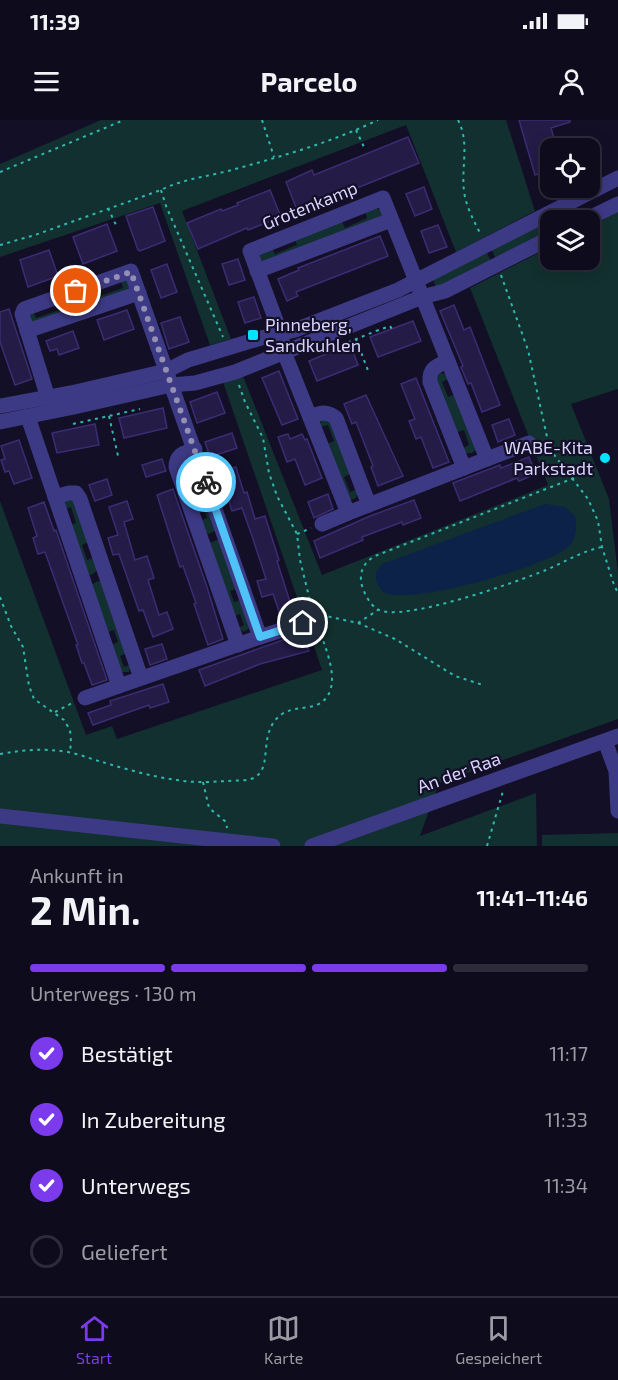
<!DOCTYPE html>
<html lang="de">
<meta charset="utf-8">
<style>
:root{--surface:#0e0b1c;--page:#1c1929;--text:#f1f3f6;--muted:#9b9ba3;--line:#2e2b3b;--accent:#7c3aed}
body{margin:0;font-family:"Exo 2",sans-serif;background:var(--page);color:var(--text);height:100vh;display:flex;flex-direction:column;font-size:22px;white-space:nowrap}
*{box-sizing:border-box;margin:0}
p{font-size:20px;color:var(--muted)}
.icon{flex:none;width:33px;height:33px;fill:none;stroke:currentColor;stroke-width:2;stroke-linecap:round;stroke-linejoin:round}
.map{position:relative;height:726px;overflow:hidden}
.side{display:flex;flex-direction:column;background:var(--surface);flex:1}
.side>*{flex:none}
.fabs{position:absolute;left:540px;top:18px;display:grid;gap:12px}
.fabs a{display:grid;place-items:center;width:60px;height:60px;border-radius:12px;background:var(--surface);box-shadow:0 3px 15px #0003,0 0 0 2px var(--line);font-size:30px}
.pin{position:absolute;display:grid;place-items:center;width:51px;height:51px;color:#fff;margin:-26px;border:3px solid #fff;border-radius:50%;box-shadow:0 2px 6px #0007}
.courier{position:absolute;display:grid;place-items:center;width:60px;height:60px;margin:-30px;border:4px solid #4fc3f7;border-radius:50%;background:#fff;color:#222;box-shadow:0 2px 8px #0007}
.summary em{font-style:normal;font-weight:700}
.summary div{display:flex;flex-direction:column-reverse}
.summary{display:flex;align-items:center;justify-content:space-between;height:102px;padding:0 30px}
h1{font-size:39px;font-weight:700;line-height:45px}
.bar{display:grid;grid-template-columns:repeat(4,1fr);gap:9px 6px;align-content:center;height:72px;padding:0 30px}
.bar i{height:8px;border-radius:4px;background:var(--line)}
.bar .selected{background:var(--accent)}
.bar p{grid-column:span 4}
ol{padding:0 30px;list-style:none}
li{display:flex;align-items:center;gap:18px;height:66px}
li p{margin-inline-start:auto}
li .icon{padding:6px;border-radius:50%;background:var(--accent);color:#fff;stroke-width:4}
li:last-child{color:var(--muted)}
li i{width:33px;height:33px;border:3px solid var(--line);border-radius:50%}
.status{display:flex;justify-content:space-between;align-items:center;height:42px;padding:0 30px;background:var(--surface);direction:ltr}
.status svg{height:16px;fill:currentColor}
header{display:flex;justify-content:space-between;align-items:center;height:78px;padding:0 30px;background:var(--surface);font-size:27px;font-weight:700}
.tab-bar{display:flex;justify-content:space-around;align-items:center;height:84px;border-top:2px solid var(--line);background:var(--surface);font-size:16px;color:var(--muted)}
.tab-bar a{display:grid;justify-items:center;gap:3px}
.tab-bar .selected{color:var(--accent)}
.map>svg:first-child{display:block}
.green{fill:#12302f}
.water{fill:#0c2248}
.building{fill:#241b47;stroke:#3b2d73;stroke-width:1.5}
.lines{fill:none;stroke-linecap:round;stroke-linejoin:round}
.path{stroke:#2fb8b0;stroke-width:2;stroke-dasharray:3 4.5;stroke-linecap:butt}
.minor{stroke:#3d3a85;stroke-width:15}
.done{stroke:#948fb3;stroke-width:6;stroke-dasharray:0 10.8}
.route{stroke:#4fc3f7;stroke-width:8}
.poi-dot{fill:#00e5ff;stroke:#130f26;stroke-width:2}
.labels{text-anchor:middle;stroke-width:4.5;stroke-linejoin:round;paint-order:stroke}
.street-label{font-size:18px;fill:#d9d4ff;stroke:#130f26}
.poi-label{font-size:18px;fill:#d9d4ff;stroke:#130f26;text-anchor:start}
</style>
<div class="status"><b>11:39</b><svg viewBox="0 0 49 12"><path d="M0 12V9h3v3zM5 12V6h3v6zM10 12V3h3v9zM15 12V0h3v12zM26 1h20v11H26zM47 4h2v5h-2z"/></svg></div>
<header><svg class="icon" aria-label="menu" viewBox="0 0 24 24"><path d="M4 6h16M4 12h16M4 18h16"/></svg>Parcelo<svg class="icon" aria-label="person" viewBox="0 0 24 24"><circle cx="12" cy="8" r="4"/><path d="M4 21q1-7 8-7t8 7"/></svg></header>
<div class="map">
<svg width="618" height="726" viewBox="0 0 618 726">
<rect width="100%" height="100%" fill="#130f26"/>
<g class="green">
<path d="M101 0H506L535 91 456 132 406 5 182 91 231 219 210 225 160 83 0 137V44Z"/>
<path d="M375 88 382 90V97L262 144 258 135 272 128 275 134 297 125 295 119 342 101 345 108 367 98 365 91Z"/>
<path d="M618 92V269L571 284 609 379 618 453V599L439 663 420 716 536 673 537 726H0V381L86 615 112 606 117 619 322 550 223 262 243 256 322 455 548 365 470 168 550 127V140H590V107Z"/>
<path d="M542 104 547 113 498 143 490 127Z"/>
<path d="M485 129 493 145 436 167 432 158Z"/>
<path d="M126 160 129 162 130 171 32 205 29 193 33 191 36 198 59 190 57 183 97 169 100 176 123 168 121 161Z"/>
<path d="M439 253 446 254 448 259 442 262 448 277 456 274 477 329 472 333H466L463 328 469 325 464 310 455 313 435 257Z"/>
<path d="M330 299 352 353 344 357 350 372 357 369V375L356 378 350 380 325 325 334 321 328 305 320 307 321 300Z"/>
<path d="M187 339 193 344 186 347 192 362 201 360 216 410 209 414 205 413 199 401 207 398 202 383 193 385 180 348 183 340Z"/>
<path d="M74 379 90 421 82 425 87 440 96 437 98 450 91 455 87 454 68 406 76 403 71 387 64 390V382Z"/>
<path d="M217 420H221L239 468 230 471 234 482 243 479 251 507 244 512 238 508 244 505 240 494 232 497 209 423Z"/>
<path d="M98 461H102L128 533 120 536 124 547 130 545 129 552H121L109 526 118 522 114 510 105 513 91 465Z"/>
<path d="M618 713V726H542V715Z"/>
</g>
<path class="water" d="M545 384 565 387 576 397C576 407 577 420 568 427 548 446 406 487 384 472 377 467 375 459 376 452L382 444Z"/>
<g class="building">
<path d="M519 0H570V2L551 8 557 28H550V50L535 55Z"/>
<path d="M408 17 419 43 342 74 343 76 326 83 325 86 299 95 286 62 312 50 314 55Z"/>
<path d="M424 67 432 89 415 96 406 74Z"/>
<path d="M270 70 281 97 248 110 247 108 198 129 187 103 221 89 222 91 238 85 237 83Z"/>
<path d="M153 87 165 121 140 131 138 130 126 96Z"/>
<path d="M107 104 117 131 83 144 73 117Z"/>
<path d="M438 105 447 127 429 133 421 111Z"/>
<path d="M380 116 388 136 296 172 298 176 287 181 278 159 299 150 298 148Z"/>
<path d="M49 130 58 156 28 167 20 140Z"/>
<path d="M238 139 245 160 229 165 222 144Z"/>
<path d="M167 144 177 172 161 178 151 150Z"/>
<path d="M254 177 261 198 245 203 238 182Z"/>
<path d="M454 185 464 210 470 207 500 285 482 292 471 263 468 264 461 247 463 246 440 191Z"/>
<path d="M9 189 32 259 15 265 0 222V192Z"/>
<path d="M127 190 134 209 104 220 97 200Z"/>
<path d="M180 197 189 222 169 229 161 203Z"/>
<path d="M413 201 421 221 378 237 370 217Z"/>
<path d="M73 211 79 228 59 235 57 229 50 231 46 221Z"/>
<path d="M350 224 358 245 317 261 309 241Z"/>
<path d="M279 251 298 299 282 305 262 258Z"/>
<path d="M416 258 449 342 433 348 421 317 416 319 409 301 415 299 401 264Z"/>
<path d="M217 272 225 293 197 303 190 282Z"/>
<path d="M366 275 403 356 378 366 371 347 373 346 356 302 352 304 344 284Z"/>
<path d="M163 288 167 308 124 318 119 298Z"/>
<path d="M509 299 515 315 498 322 492 305Z"/>
<path d="M95 304 99 325 57 333 52 313Z"/>
<path d="M232 313 237 328 210 337 205 322Z"/>
<path d="M288 314 290 319 302 314 305 320 307 319 322 358 305 365 295 339 287 342 278 317Z"/>
<path d="M19 320 32 358 14 364 9 351 5 352 1 340 5 339 1 326Z"/>
<path d="M529 337 536 354 519 361 517 358 460 381 453 363 500 345 501 348Z"/>
<path d="M162 339 166 351 146 357 142 345Z"/>
<path d="M236 347 244 373 247 372 255 399 265 396 279 440 277 441 290 482 294 480 299 494 282 500 273 474 262 477 257 461 266 459 252 416 242 388 232 391 219 351Z"/>
<path d="M107 359 112 375 95 381 89 365Z"/>
<path d="M173 369 207 467 223 519 208 525 194 484 196 483 183 446 180 447 157 375Z"/>
<path d="M328 374 333 389 314 398 308 382Z"/>
<path d="M414 380 421 398 403 405 402 402 362 417 363 420 320 438 314 421 370 396Z"/>
<path d="M127 381 133 399 124 402 135 440 147 436 154 458 148 460 159 495 167 492 173 509 153 517 143 490 139 491 119 434 113 435 108 418 118 415 109 387Z"/>
<path d="M44 382 54 411 56 410 107 560 92 565 84 543H82L76 525H78L45 432 38 434 33 418 37 416 28 388Z"/>
<path d="M308 511 310 518 305 520 309 531 260 544 205 566 199 550Z"/>
<path d="M162 524 167 539 150 545 145 529Z"/>
<path d="M163 564 169 582 150 588 149 585 93 605 88 593 111 585 110 581Z"/>
</g>
<g class="lines">
<g class="path">
<path d="M262 0 274 37"/>
<path d="M458 0C470 23 461 46 464 71 466 87 474 101 481 115"/>
<path d="M356 10 364 27"/>
<path d="M0 52 124 0"/>
<path d="M161 70 166 86 223 217"/>
<path d="M108 88 116 105"/>
<path d="M0 125 35 115 161 70C183 59 205 57 228 51 279 37 330 23 378 0"/>
<path d="M501 155 528 230 547 317 552 332 588 379 598 401 602 427 614 465 618 473"/>
<path d="M376 211 390 206 392 209"/>
<path d="M356 219 369 253"/>
<path d="M334 228 376 211"/>
<path d="M330 232 329 230 333 227"/>
<path d="M239 265 245 282 263 318 269 353 277 376 297 414 300 440 314 497"/>
<path d="M109 296 118 336"/>
<path d="M73 304 140 289"/>
<path d="M574 358 375 436C365 442 360 449 361 462 363 471 369 484 377 489 400 504 519 461 546 450 565 442 582 431 602 427"/>
<path d="M297 414 311 408"/>
<path d="M0 477 11 506 23 527 29 566 34 579 64 600 70 610 71 622 70 632"/>
<path d="M314 499 326 496 358 503 395 519 455 556 483 565"/>
<path d="M358 503 378 490"/>
<path d="M55 592 74 582"/>
<path d="M0 634C24 630 43 628 68 632 79 634 91 639 102 642 126 649 153 657 177 660 194 663 211 662 227 661 237 660 251 662 258 655 272 642 258 611 282 594 293 587 306 589 317 585 347 571 324 524 316 502"/>
<path d="M203 662 209 688 226 702 227 708"/>
<path d="M487 726 503 671"/>
</g>
<g class="minor">
<path d="M383 78 487 339 348 393 284 232 281 214 250 131Z"/>
<path d="M585 100 618 84"/>
<path d="M257 151 391 100"/>
<path d="M27 211 139 173"/>
<path d="M448 241C436 246 429 248 430 262L464 348"/>
<path d="M0 286 71 273 166 251 188 240 261 218 295 210 398 170 618 58"/>
<path d="M28 297 119 566 260 517 131 151 24 189 22 194 48 278"/>
<path d="M310 297C320 293 326 290 336 298L369 385"/>
<path d="M0 302 74 287 171 265 195 263 235 252 422 177 445 171 550 118"/>
<path d="M195 329C184 333 176 334 176 347L238 525"/>
<path d="M487 339 529 323"/>
<path d="M55 377 69 373H76L80 379 141 558"/>
<path d="M322 404 348 393"/>
<path d="M260 517 303 503"/>
<path d="M85 578 119 566"/>
<path d="M605 621 616 651 618 691"/>
<path d="M0 696 273 726"/>
<path d="M312 726 618 616"/>
</g>
</g>
<g class="lines">
<path class="done" d="M76 171 131 152 206 362"/>
<path class="route" d="M206 362 260 517 303 503"/>
</g>
<g class="poi-dot">
<rect x="247" y="209" width="12" height="12" rx="3"/>
<circle cx="605" cy="338" r="6"/>
</g>
<g class="labels">
<g class="street-label">
<text transform="translate(310 86) rotate(-22)" y="6">Grotenkamp</text>
<text transform="translate(459 653) rotate(-20)" y="6">An der Raa</text>
</g>
<g class="poi-label">
<text x="265" y="211">Pinneberg,<tspan x="265" dy="21">Sandkuhlen</tspan></text>
<text x="593" y="334" text-anchor="end">WABE-Kita<tspan x="593" dy="21">Parkstadt</tspan></text>
</g>
</g>
</svg>
<div class="fabs">
<a><svg class="icon" aria-label="locate" viewBox="0 0 24 24"><circle cx="12" cy="12" r="6"/><path d="M12 2v4M12 18v4M2 12h4M18 12h4"/></svg></a>
<a><svg class="icon" aria-label="layers" viewBox="0 0 24 24"><path d="M12 4l9 5-9 5-9-5zM3 14l9 5 9-5"/></svg></a>
</div>
<div class="pin" style="left:76px;top:171px;background:#ea580c"><svg class="icon" aria-label="bag" viewBox="0 0 24 24"><path d="M5 8h14l-1 12H6zM9 8a3 3 0 0 1 6 0"/></svg></div>
<div class="pin" style="left:303px;top:503px;background:#1f2937"><svg class="icon" aria-label="home" viewBox="0 0 24 24"><path d="M3 11l9-7 9 7M6 9v11h12V9"/></svg></div>
<div class="courier" style="left:206px;top:362px"><svg class="icon" aria-label="bike" viewBox="0 0 24 24"><circle cx="6" cy="16" r="4"/><circle cx="18" cy="16" r="4"/><path d="M6 16l4-8h5l3 8M10 8l3 8H6M13 5h3"/></svg></div>
</div>
<section class="side">
<div class="summary"><div><h1>2 Min.</h1><p>Ankunft in</p></div><em>11:41–11:46</em></div>
<div class="bar"><i class="selected"></i><i class="selected"></i><i class="selected"></i><i></i><p>Unterwegs · 130 m</p></div>
<ol>
<li><svg class="icon" aria-label="check" viewBox="0 0 24 24"><path d="M5 12l5 5 9-10"/></svg>Bestätigt<p>11:17</p></li>
<li><svg class="icon" aria-label="check" viewBox="0 0 24 24"><path d="M5 12l5 5 9-10"/></svg>In Zubereitung<p>11:33</p></li>
<li><svg class="icon" aria-label="check" viewBox="0 0 24 24"><path d="M5 12l5 5 9-10"/></svg>Unterwegs<p>11:34</p></li>
<li><i></i>Geliefert</li>
</ol>
</section>
<nav class="tab-bar">
<a class="selected"><svg class="icon" aria-label="home" viewBox="0 0 24 24"><path d="M3 11l9-7 9 7M6 9v11h12V9"/></svg>Start</a>
<a><svg class="icon" aria-label="map" viewBox="0 0 24 24"><path d="M3 6l6-2 6 2 6-2v14l-6 2-6-2-6 2zM9 4v14M15 6v14"/></svg>Karte</a>
<a><svg class="icon" aria-label="saved" viewBox="0 0 24 24"><path d="M7 4h10v16l-5-4-5 4z"/></svg>Gespeichert</a>
</nav>
